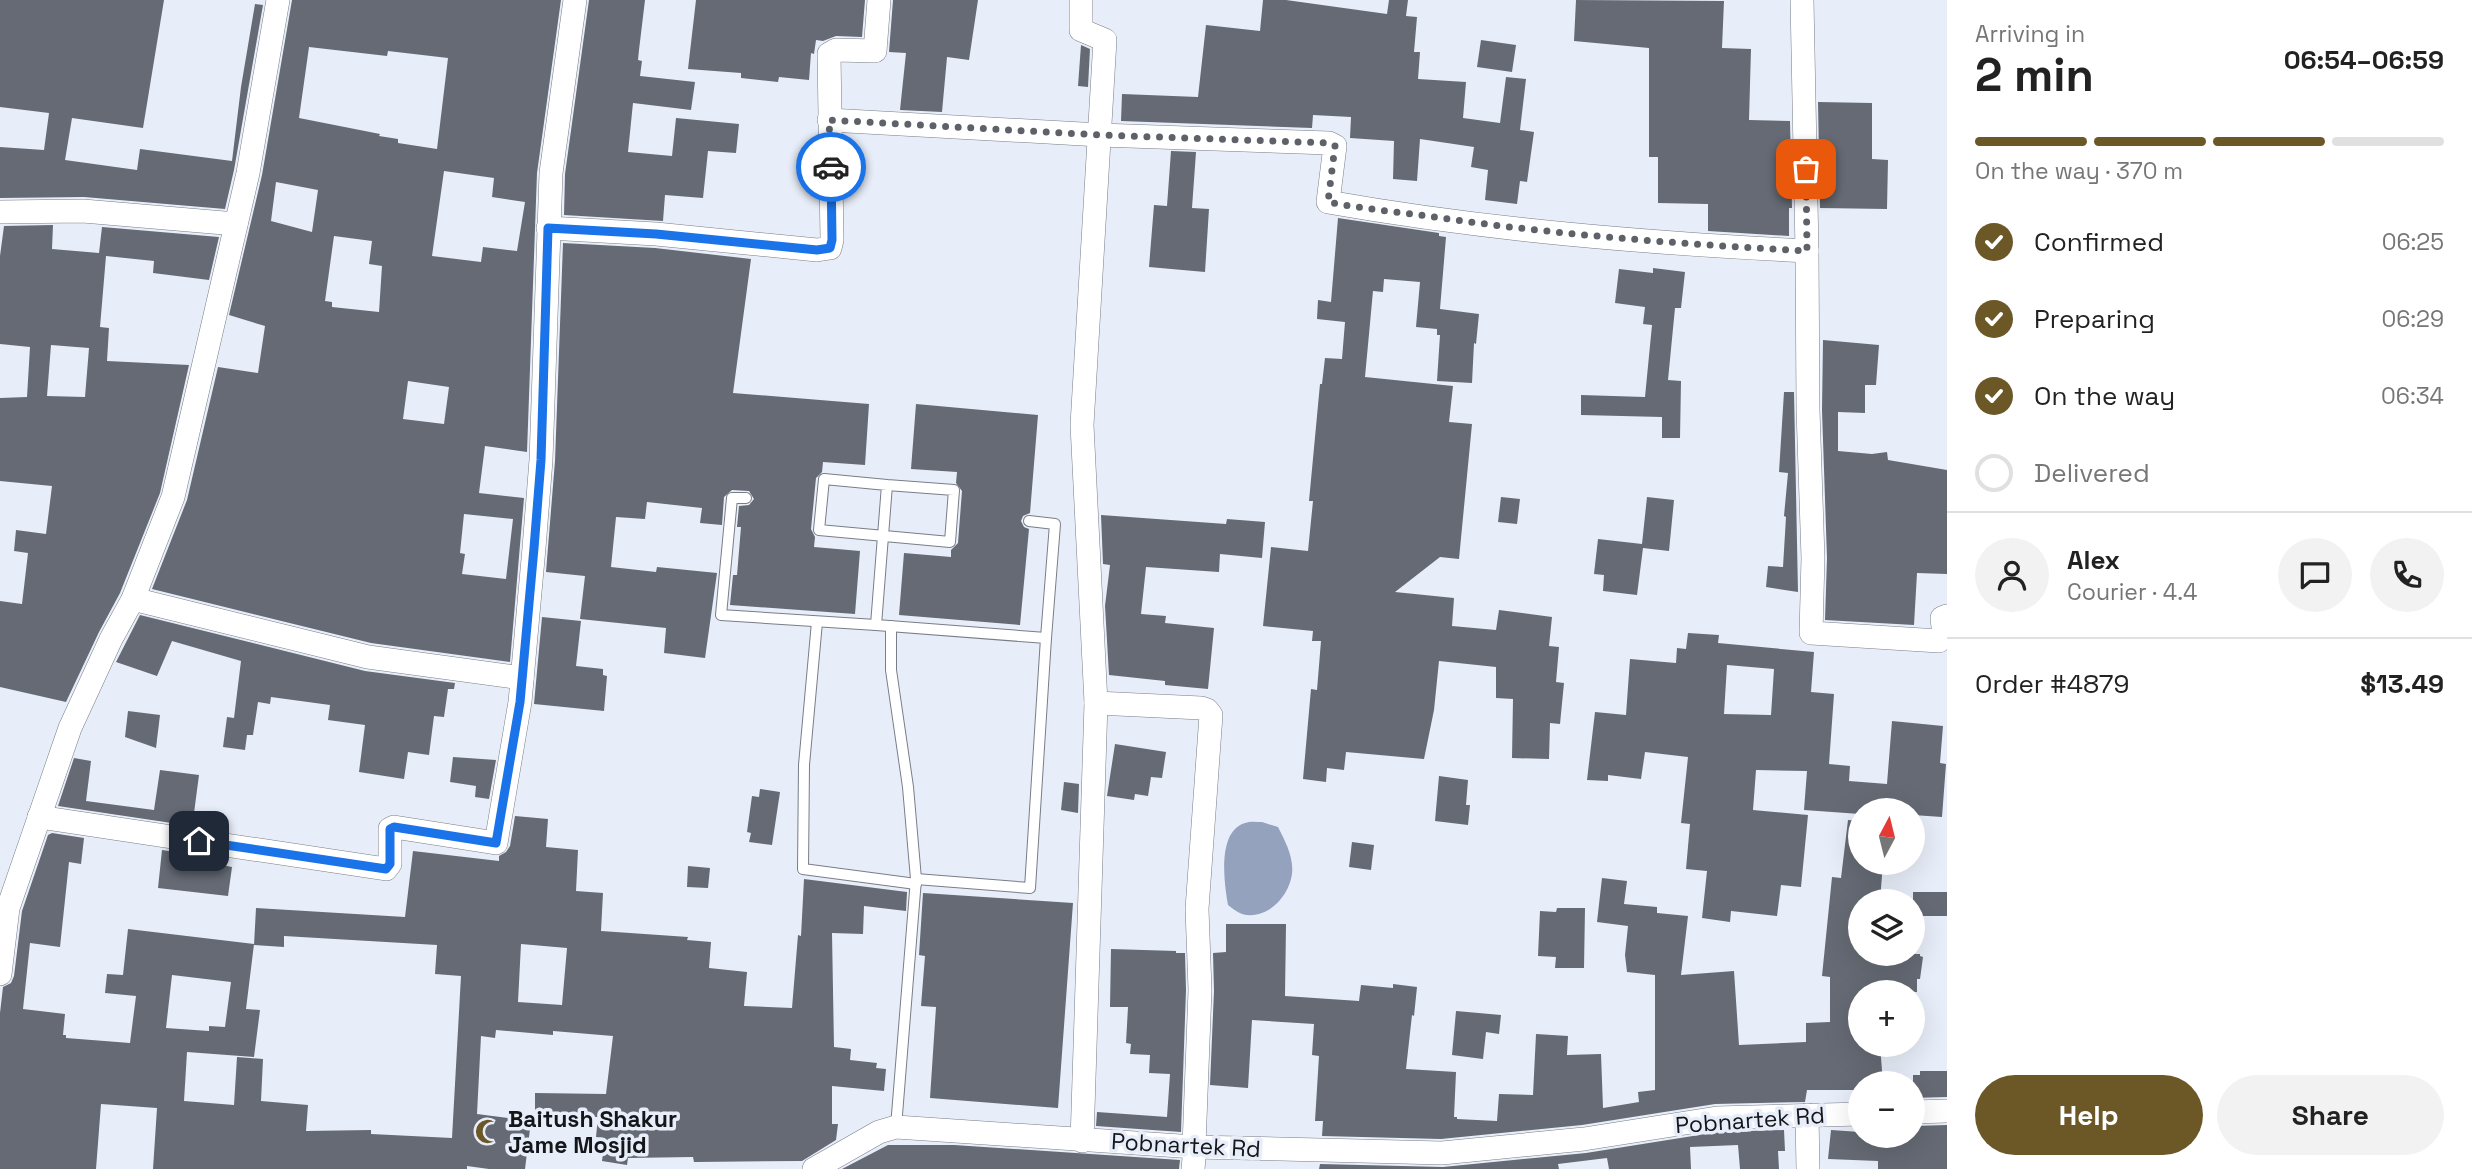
<!DOCTYPE html>
<meta charset="utf-8">
<style>
:root{--surface:#fff;--page:#f2f2f2;--text:#222;--muted:#767676;--line:#e0e0e0;--accent:#6c5726}
body{margin:0;font-family:"Space Grotesk",sans-serif;background:var(--page);color:var(--text);height:100vh;display:flex;flex-direction:column;font-size:26px;white-space:nowrap}
*{box-sizing:border-box;margin:0}
p{font-size:23px;color:var(--muted)}
.icon{flex:none;width:38px;height:38px;fill:none;stroke:currentColor;stroke-width:2;stroke-linecap:round;stroke-linejoin:round}
.map{position:relative;flex:1;overflow:hidden}
.side{display:flex;flex-direction:column;background:var(--surface);width:525px}
.side>*{flex:none}
.needle{width:46px;rotate:7deg}
.tools{position:absolute;left:1848px;top:798px;display:grid;gap:14px}
.tools a{display:grid;place-items:center;width:77px;height:77px;border-radius:50%;background:var(--surface);box-shadow:0 7px 28px #0002;font-size:35px}
.pin{position:absolute;display:grid;place-items:center;width:60px;height:60px;color:#fff;margin:-30px;border-radius:14px;box-shadow:0 4px 10px #0006}
.courier{position:absolute;display:grid;place-items:center;width:70px;height:70px;margin:-35px;border:5px solid #1a73e8;border-radius:50%;background:#fff;color:#222;box-shadow:0 2px 9px #0007}
.summary em{font-style:normal;font-weight:700}
.summary div{display:flex;flex-direction:column-reverse}
.summary{display:flex;align-items:center;justify-content:space-between;height:119px;padding:0 28px}
h1{font-size:46px;font-weight:700;line-height:52px}
.bar{display:grid;grid-template-columns:repeat(4,1fr);gap:10px 7px;align-content:center;height:84px;padding:0 28px}
.bar i{height:9px;border-radius:5px;background:var(--line)}
.bar .selected{background:var(--accent)}
.bar p{grid-column:span 4}
.line{display:flex;align-items:center;gap:18px;padding:0 28px;border-top:2px solid var(--line)}
.line div{flex:1}
.round{display:grid;place-items:center;flex:none;width:74px;height:74px;border-radius:37px;background:var(--page)}
ol{padding:0 28px;list-style:none}
li{display:flex;align-items:center;gap:21px;height:77px}
li p{margin-inline-start:auto}
li .icon{padding:7px;border-radius:50%;background:var(--accent);color:#fff;stroke-width:4}
li:last-child{color:var(--muted)}
li i{width:38px;height:38px;border:4px solid var(--line);border-radius:50%}
.primary-button{display:flex;gap:14px;margin-top:auto;padding:14px 28px}
.primary-button a{flex:1;height:80px;border-radius:42px;background:var(--accent);color:#fff;font-size:28px;font-weight:700;line-height:80px;text-align:center}
.primary-button a+a{background:var(--page);color:var(--text)}
main{display:flex;flex:1;min-height:0}
.map>svg:first-child{display:block}
.water{fill:#94a2be}
.building{fill:#656a74;fill-rule:evenodd}
.lines{fill:none;stroke-linecap:round;stroke-linejoin:round}
.lane-casing{stroke:#787d87;stroke-width:12}
.street-casing{stroke:#787d87;stroke-width:24}
.lane{stroke:#fff;stroke-width:10}
.street{stroke:#fff;stroke-width:23}
.done{stroke:#5e6268;stroke-width:7;stroke-dasharray:0 12.6}
.route{stroke:#1a73e8;stroke-width:9}
.labels{text-anchor:middle;stroke-width:7;stroke-linejoin:round;paint-order:stroke}
.poi-label{font-size:23px;font-weight:bold;fill:#14161a;stroke:#e8eef9;text-anchor:start}
.street-label{font-size:23px;fill:#14161a;stroke:#e8eef9}
</style>
<main>
<div class="map">
<svg width="1947" height="1169" viewBox="0 0 1947 1169">
<rect width="100%" height="100%" fill="#e8eef9"/>
<path class="water" d="M1262 822 1278 827C1285 841 1294 857 1292 874 1289 897 1266 921 1242 914 1237 912 1232 908 1228 905 1224 883 1217 831 1245 823 1250 821 1257 822 1262 822Z"/>
<g class="building">
<path d="M0 0H164L143 128 72 118 65 160 137 170 140 149 232 161 241 87 255 4 263 5 234 170 225 209 84 197 0 198V147L44 150 49 113 0 107Z"/>
<path d="M292 0H561L537 173 527 452 485 446 479 493 524 498 510 662 371 643 152 589 187 500 218 367 258 373 265 326 229 315 262 175ZM309 47 387 56 388 51 448 58 437 149 398 143V139L379 136 380 134 299 118ZM444 171 494 178 492 197 525 202 517 251 483 247 481 262 432 256ZM276 182 318 190 312 232 271 221ZM334 236 372 241 369 264 382 266 379 312 332 307V302L325 301ZM408 381 449 387 444 424 403 419ZM464 514 513 519 506 579 462 574 465 554 460 553Z"/>
<path d="M589 0H645L639 50 638 60 642 61 640 76 695 82 691 110 633 103 628 152 672 156 676 118 739 124 736 153 708 151 703 198 665 195 663 221 564 215 565 174Z"/>
<path d="M696 0H865L862 37 836 36 823 41 816 40 814 54 811 53 809 80 779 77 778 82 741 78V73L688 69Z"/>
<path d="M893 0H978L969 60 947 57 942 112 900 110 906 53 889 52Z"/>
<path d="M1263 0H1286L1387 14 1389 0H1408L1406 16 1417 17 1414 52H1420L1418 79 1466 82 1463 118 1500 123 1506 77 1526 79 1520 130 1534 132 1527 182 1520 181 1517 204 1485 200 1488 170 1471 167 1474 147 1420 139 1417 181 1393 179 1394 141 1350 138 1351 117 1313 115 1312 128 1121 121 1122 94 1198 97 1206 25 1260 31Z"/>
<path d="M1576 0 1724 1 1722 48 1751 49 1749 120 1790 121 1792 208H1789V236L1708 231V204L1658 203V157H1649V48L1574 41Z"/>
<path d="M1481 40 1516 45 1512 72 1477 67Z"/>
<path d="M1081 45 1090 49 1088 87 1078 86Z"/>
<path d="M1818 102 1872 103V159L1888 160 1887 209 1820 208Z"/>
<path d="M1171 151 1196 152 1192 208 1209 209 1205 272 1149 267 1154 205 1167 206Z"/>
<path d="M1338 218 1439 233V236L1446 237 1440 309 1479 314 1476 344 1474 343 1472 383 1437 381 1440 335H1437V329L1416 327 1420 282 1384 279 1383 292 1373 291 1365 377 1453 386 1449 422 1472 424 1459 559 1440 557 1395 592 1454 598 1452 626 1496 630 1499 610 1552 617 1549 646 1559 647 1556 682 1564 683 1560 724 1550 723 1549 759 1512 758 1513 699 1496 698V667L1439 661 1434 710 1424 759 1346 752 1344 770 1327 768 1326 782 1303 779 1311 689 1317 690 1321 641H1312L1313 631 1263 626 1271 547 1308 551 1313 501H1309L1320 384H1322L1325 358 1342 359 1345 322 1317 319 1318 300 1331 302Z"/>
<path d="M53 225 52 249 99 253 102 227 219 237 209 280 153 273 154 261 106 256 100 327 109 328 107 361 189 365 160 493 120 593 99 632 66 702 0 687V601L22 604 28 553 14 551 16 530 46 534 52 486 0 481V398L27 397 30 347 0 344V256L4 226ZM51 345 89 348 85 397 47 396Z"/>
<path d="M563 243 655 248 751 259 733 393 869 404 865 465 823 462 822 472 816 478 811 529 815 537 814 547 860 551 855 614 730 605 733 575H737L741 527H737L739 506 749 505 754 499 749 491 732 490 724 497 722 525 700 523 702 508 647 502 645 519 616 517 611 567 656 572 657 567 717 573 705 658 664 653 666 628 580 619 585 576 546 572 555 461Z"/>
<path d="M1653 268 1685 272 1681 308H1675L1668 380 1681 381 1680 438H1662V417L1581 415V395L1645 397 1652 325 1643 324 1645 307 1615 303 1619 269 1653 273Z"/>
<path d="M1823 340 1879 345 1876 385H1865V413L1838 412V451L1872 454 1887 452 1888 460 1947 470V574L1917 573 1914 625 1825 620 1827 558 1822 410Z"/>
<path d="M1784 392H1794L1798 592 1766 587 1768 566 1783 567 1786 517 1784 516 1788 473 1779 472Z"/>
<path d="M916 404 1038 415 1030 513 1023 516 1021 521 1024 527 1029 529 1020 625 899 615 904 553 951 557V550L958 543 962 491 956 483 957 472 911 469Z"/>
<path d="M1501 497 1520 499 1517 524 1498 522Z"/>
<path d="M1647 497 1674 500 1669 551 1643 548 1637 595 1603 591 1604 575 1594 574 1598 539 1642 544Z"/>
<path d="M1101 515 1226 524 1227 519 1265 522 1262 558 1220 554 1219 572 1146 567 1141 614 1166 616 1165 623 1214 628 1208 689 1165 685V681L1109 675 1105 606 1110 565 1103 564Z"/>
<path d="M140 615 365 671 455 683 454 689H448L444 717 434 716 429 755 408 752 404 779 359 772 365 725 328 720 330 705 271 697 270 704 258 702 253 735H247L245 750 223 747 227 717 234 718 241 661 172 641 157 676 116 662Z"/>
<path d="M542 617 581 621 576 666 603 669V675L607 676 604 711 534 704Z"/>
<path d="M1688 633 1719 635 1718 643 1814 652 1811 692 1834 694 1829 764 1850 766 1849 781 1887 784 1892 721 1943 726 1940 763 1946 764 1942 817 1913 815V810H1860V814L1804 810 1807 771 1756 770 1753 810 1808 815 1801 887 1781 885 1777 916 1731 911 1730 922 1702 918 1707 871 1686 869 1690 824 1681 823 1688 757 1645 752 1641 779 1608 775V781L1587 780 1595 712 1626 715 1630 659 1676 663 1677 648 1686 649ZM1727 665 1774 669 1771 715 1724 714Z"/>
<path d="M128 711 160 715 156 748 125 737Z"/>
<path d="M1115 744 1166 752 1162 778 1151 777 1148 796 1135 794 1134 800 1107 796Z"/>
<path d="M453 757 496 760 489 799 475 797 476 786 450 782Z"/>
<path d="M74 758 91 761 86 801 154 810 160 770 199 775 194 813 227 817 225 831 58 806Z"/>
<path d="M1439 776 1468 780 1466 805H1470L1468 825 1435 821Z"/>
<path d="M1064 782 1079 784 1078 813 1061 810Z"/>
<path d="M760 789 780 792 772 845 749 842 751 833 747 832 752 796 759 797Z"/>
<path d="M515 816 548 819 546 847 578 850 576 891 603 893 601 931 688 937 687 940 711 942 709 968 747 972 744 1006 792 1008 798 935 801 936 804 879 907 892 906 911 864 906 863 934 832 933 834 1047 851 1049 850 1060 877 1063 876 1068 886 1069 884 1091 832 1086V1124H838L836 1140 802 1161 694 1162 693 1157 628 1158 627 1165 602 1161 605 1138 596 1137 598 1117 535 1116V1093L606 1094 613 1036 553 1031V1035L496 1030 495 1038 481 1036 477 1114 531 1121 525 1169H489L467 1166V1169H153L157 1108 101 1104 96 1169H0V1013L3 987 11 983 14 976 22 911 48 835 52 833 84 838 81 864 69 862 60 947 30 943 23 1009 65 1014 63 1035H66V1038L130 1043 136 996 105 993 107 974 123 975 128 929 254 944 246 1009 260 1010 254 1057 187 1052 184 1101 234 1105 237 1057 263 1059 261 1101 308 1105 306 1131 371 1130V1134L452 1138 461 976 435 974 437 945 284 936V947L254 945 256 908 405 917 413 851 499 861V856L506 852 510 846ZM521 944 567 948 562 1005 518 1002ZM172 975 231 982 225 1027 209 1026V1031L166 1028Z"/>
<path d="M1848 820 1860 821V863H1883L1880 901H1860V954H1920V956L1923 957 1920 979H1917V992H1860V1045H1880L1883 1083H1860V1090H1807L1805 1102 1715 1104 1582 1125 1441 1139 1322 1136 1323 1121H1315L1319 1056 1312 1055 1314 1024 1252 1020 1248 1088 1210 1085 1214 991 1213 953 1226 952V924H1286L1285 996 1359 1001 1361 985 1393 988V984L1417 987 1414 1016 1412 1015 1406 1069 1456 1072 1454 1117H1457V1119L1497 1121 1499 1094 1533 1095 1536 1034 1568 1036 1567 1055 1601 1054 1603 1108 1639 1102 1638 1092 1655 1090V975L1627 972 1625 955 1628 926 1597 922 1602 878 1627 881 1624 904 1657 907V913L1688 916 1681 975 1734 971 1739 1045 1806 1042V1023L1830 1022V977L1822 976 1832 877 1841 878Z"/>
<path d="M1352 842 1374 845 1371 870 1349 867Z"/>
<path d="M162 850 223 859 222 865 232 867 228 896 158 888Z"/>
<path d="M688 866 710 868 708 888 687 887Z"/>
<rect x="1913" y="892" width="34" height="24"/>
<path d="M923 893 1073 903 1058 1108 930 1098 936 1007 921 1006 925 956 919 955Z"/>
<path d="M1557 908H1585L1584 968H1555L1556 957 1538 956 1540 911 1556 912Z"/>
<path d="M1111 949 1176 951V953H1185L1186 990 1181 1132 1096 1126 1097 1112 1167 1117 1170 1074 1149 1073 1150 1055 1130 1054 1131 1044 1126 1043 1128 1007H1110Z"/>
<path d="M1456 1011 1501 1015 1499 1034 1486 1032 1483 1059 1452 1055Z"/>
<path d="M1920 1071H1947V1097L1913 1098V1075H1920Z"/>
<path d="M1947 1125V1169H1878V1161L1828 1159 1831 1130 1860 1132V1136H1913V1126Z"/>
<path d="M1784 1130 1785 1151H1778L1779 1169H1740L1738 1145 1690 1147 1691 1169H1609L1607 1158 1558 1164 1559 1169H1319L1320 1164 1443 1167 1586 1153 1718 1132Z"/>
<path d="M888 1145H954L1180 1160 1179 1169H842Z"/>
</g>
<g class="lines">
<defs>
<g id="lane">
<path d="M887 485 824 479 819 530 950 542 954 490 887 485 876 625 1046 638 1030 888 916 879 896 1127"/>
<path d="M746 498H732L721 615 876 625"/>
<path d="M1029 521 1055 524 1046 638"/>
<path d="M817 622 804 765 803 869 916 884"/>
<path d="M891 626V670L908 787 916 879"/>
</g>
<g id="street">
<path d="M1081 0V30L1105 40 1082 425 1096 703 1082 1141"/>
<path d="M829 120 1100 135 1329 143 1335 146 1328 202C1486 230 1647 243 1807 251L1802 0"/>
<path d="M0 212 83 211 236 224"/>
<path d="M548 228 656 234 817 250 830 248 832 240 829 54 836 50 875 51 879 0"/>
<path d="M1807 251 1808 410 1813 558 1811 633 1939 641 1944 636 1942 618 1947 616"/>
<path d="M133 599 368 657 522 678"/>
<path d="M1096 703 1201 708 1207 710 1211 715 1197 909 1200 990 1194 1146"/>
<path d="M39 817 386 869 390 864V829L394 827 496 843 520 702 534 548 541 460 551 173 575 0"/>
<path d="M0 974 8 908 70 728 111 639 133 599 173 497 248 173 278 0"/>
<path d="M1913 1112 1947 1111"/>
<path d="M1807 1115 1808 1169"/>
<path d="M814 1169 879 1132 896 1127 1195 1147 1442 1153 1584 1139 1717 1118 1860 1114"/>
<path d="M1193 1169 1195 1147"/>
</g>
</defs>
<use href="#lane" class="lane-casing"/>
<use href="#street" class="street-casing"/>
<use href="#lane" class="lane"/>
<use href="#street" class="street"/>
</g>
<g class="lines">
<path class="done" d="M831 167 829 120 1100 135 1329 143 1335 146 1328 202C1363 209 1399 212 1434 217 1558 235 1682 244 1807 251L1806 169"/>
<path class="route" d="M199 841 386 869 390 864V829L394 827 496 843 520 702 534 548 541 460 548 228 656 234 817 250 830 248 832 240 831 167"/>
</g>
<defs>
<symbol id="mosque-bare" viewBox="-9 -9 18 18"><path d="M3.5-4.9A6 6 0 1 0 3.5 4.9A5 5 0 1 1 3.5-4.9Z" fill="#6c5726" stroke="#e8eef9" stroke-width="2.5" paint-order="stroke"/></symbol>
</defs>
<g fill-rule="evenodd">
<use href="#mosque-bare" x="470" y="1114" width="35" height="35"/>
</g>
<g class="labels">
<g class="poi-label">
<text x="508" y="1127">Baitush Shakur<tspan x="508" dy="26">Jame Mosjid</tspan></text>
</g>
<g class="street-label">
<text transform="translate(1750 1120) rotate(-4)" y="8">Pobnartek Rd</text>
<text transform="translate(1186 1145) rotate(3)" y="8">Pobnartek Rd</text>
</g>
</g>
</svg>
<div class="tools">
<a><svg class="needle" viewBox="-14 -14 28 28"><path d="M0-13l5 13h-10z" fill="#e53935"/><path d="M0 13l5-13h-10z" fill="#767676"/></svg></a>
<a><svg class="icon" aria-label="layers" viewBox="0 0 24 24"><path d="M12 4l9 5-9 5-9-5zM3 14l9 5 9-5"/></svg></a>
<a>+</a>
<a>−</a>
</div>
<div class="pin" style="left:1806px;top:169px;background:#ea580c"><svg class="icon" aria-label="bag" viewBox="0 0 24 24"><path d="M5 8h14l-1 12H6zM9 8a3 3 0 0 1 6 0"/></svg></div>
<div class="pin" style="left:199px;top:841px;background:#1f2937"><svg class="icon" aria-label="home" viewBox="0 0 24 24"><path d="M3 11l9-7 9 7M6 9v11h12V9"/></svg></div>
<div class="courier" style="left:831px;top:167px"><svg class="icon" aria-label="car" viewBox="0 0 24 24"><path d="M5 17H2v-5l4-1 3-4h7l3 4 3 1v5h-3M9 17h6M6 11h13"/><circle cx="7" cy="17" r="2"/><circle cx="17" cy="17" r="2"/></svg></div>
</div>
<section class="side">
<div class="summary"><div><h1>2 min</h1><p>Arriving in</p></div><em>06:54–06:59</em></div>
<div class="bar"><i class="selected"></i><i class="selected"></i><i class="selected"></i><i></i><p>On the way · 370 m</p></div>
<ol>
<li><svg class="icon" aria-label="check" viewBox="0 0 24 24"><path d="M5 12l5 5 9-10"/></svg>Confirmed<p>06:25</p></li>
<li><svg class="icon" aria-label="check" viewBox="0 0 24 24"><path d="M5 12l5 5 9-10"/></svg>Preparing<p>06:29</p></li>
<li><svg class="icon" aria-label="check" viewBox="0 0 24 24"><path d="M5 12l5 5 9-10"/></svg>On the way<p>06:34</p></li>
<li><i></i>Delivered</li>
</ol>
<div class="line" style="height:126px"><a class="round"><svg class="icon" aria-label="person" viewBox="0 0 24 24"><circle cx="12" cy="8" r="4"/><path d="M4 21q1-7 8-7t8 7"/></svg></a><div><b>Alex</b><p>Courier · 4.4</p></div><a class="round"><svg class="icon" aria-label="chat" viewBox="0 0 24 24"><path d="M4 5h16v11H9l-5 4z"/></svg></a><a class="round"><svg class="icon" aria-label="phone" viewBox="0 0 24 24"><path d="M5 4h4l2 5-3 2q2 4 5 5l2-3 5 2v4C11 20 4 13 5 4z"/></svg></a></div>
<div class="line" style="height:91px"><div>Order #4879</div><b>$13.49</b></div>
<div class="primary-button"><a>Help</a><a>Share</a></div>
</section>
</main>
